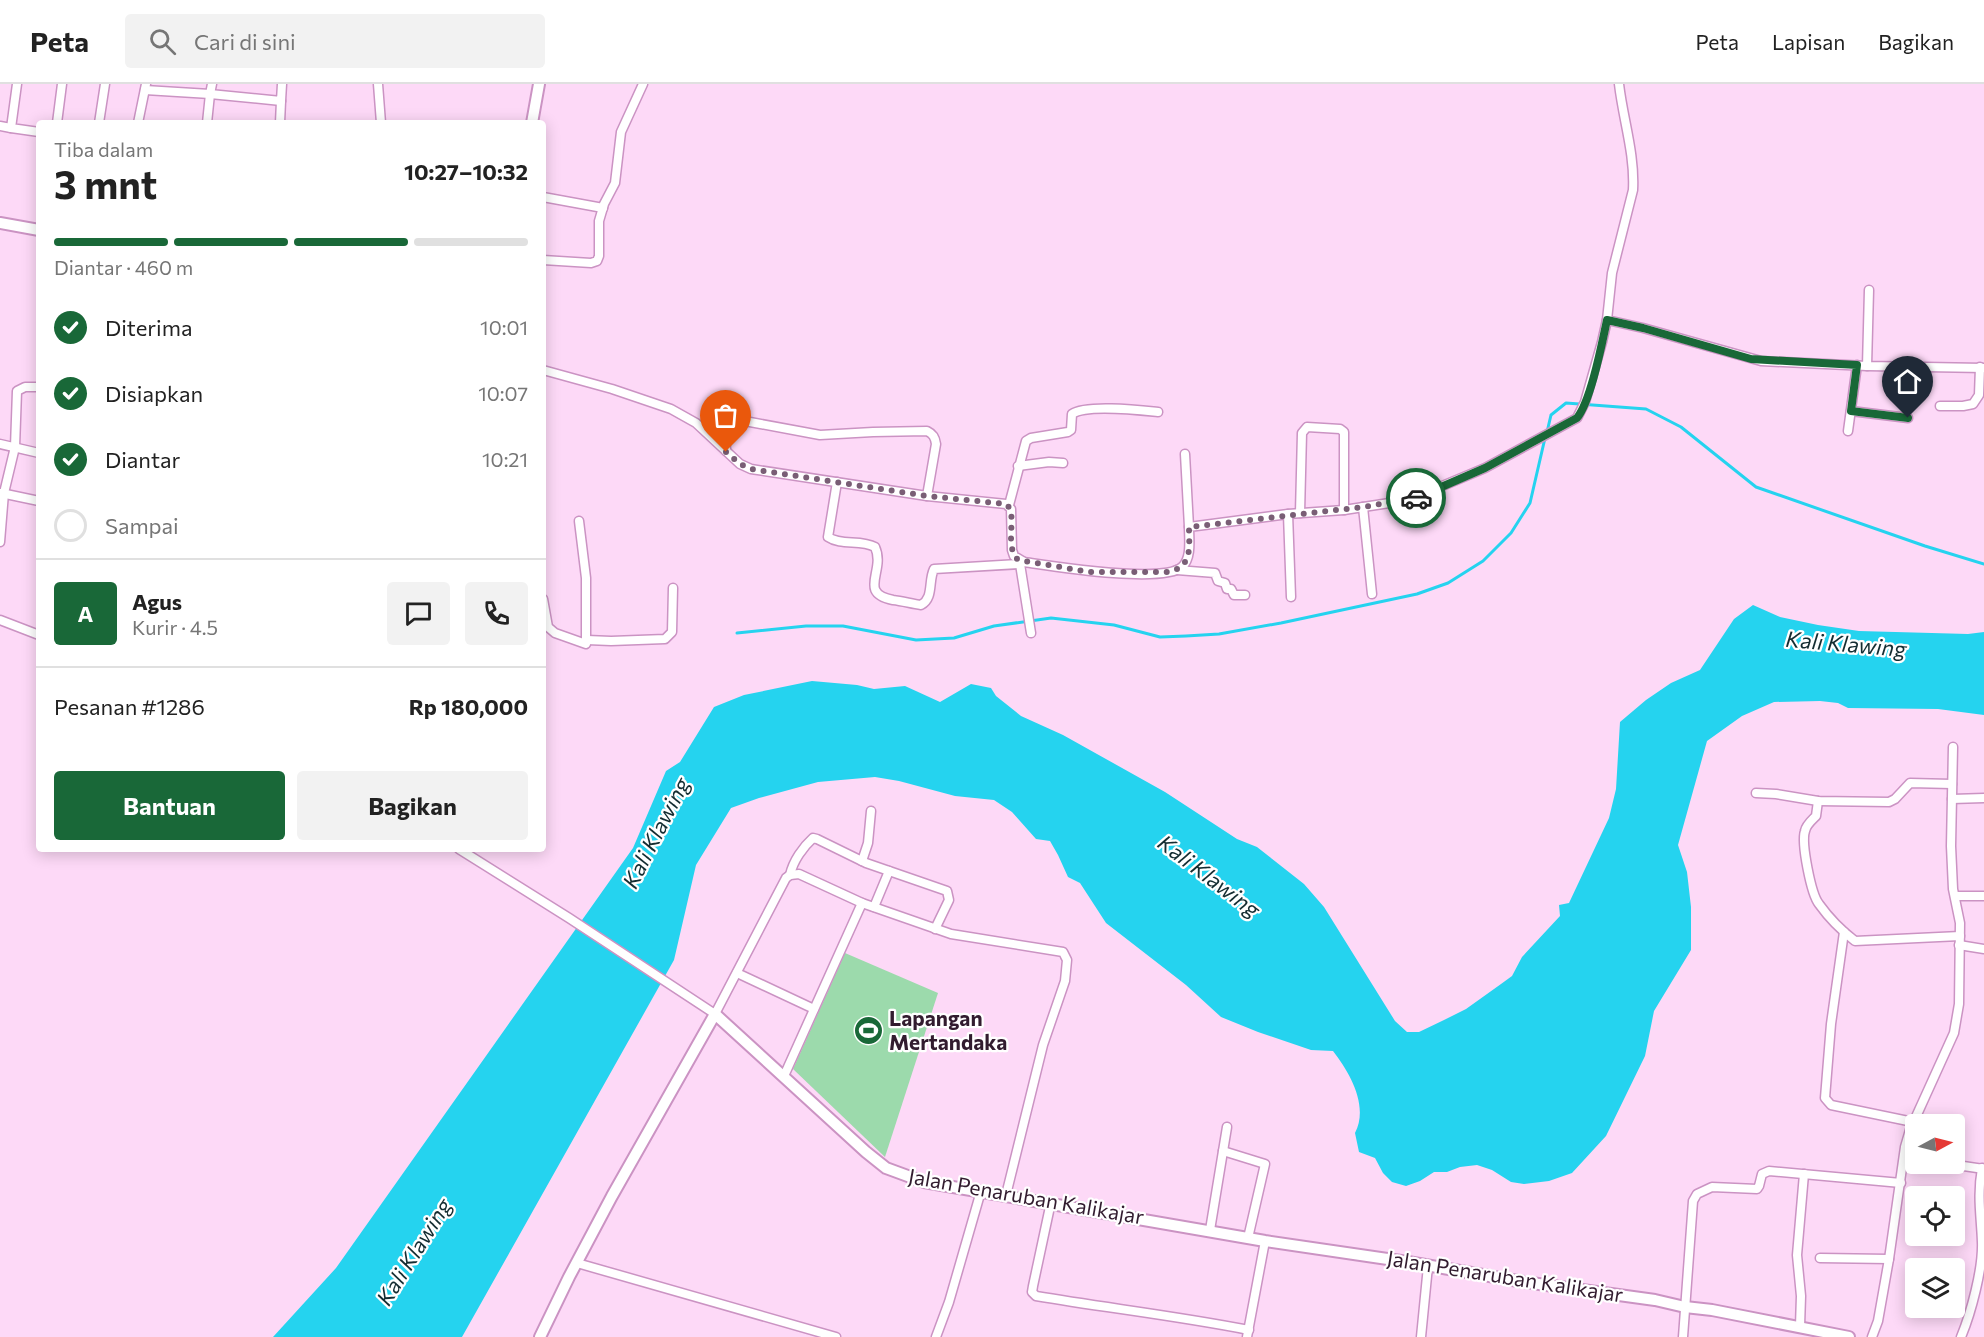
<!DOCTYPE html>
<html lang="id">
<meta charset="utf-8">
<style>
:root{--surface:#fff;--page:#f2f2f2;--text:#222;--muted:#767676;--line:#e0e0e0;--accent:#196838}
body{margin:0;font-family:Commissioner,sans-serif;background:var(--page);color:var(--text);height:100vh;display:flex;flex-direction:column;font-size:22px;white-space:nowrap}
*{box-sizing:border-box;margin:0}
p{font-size:20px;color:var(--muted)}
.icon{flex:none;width:33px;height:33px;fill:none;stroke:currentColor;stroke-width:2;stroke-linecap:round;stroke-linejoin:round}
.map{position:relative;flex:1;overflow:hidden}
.drawer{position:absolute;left:36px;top:36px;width:510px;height:732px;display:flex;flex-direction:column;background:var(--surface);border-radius:6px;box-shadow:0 3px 15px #0003}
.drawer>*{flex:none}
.needle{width:39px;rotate:83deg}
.fabs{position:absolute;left:1905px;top:1030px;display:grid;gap:12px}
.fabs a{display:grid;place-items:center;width:60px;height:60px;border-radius:6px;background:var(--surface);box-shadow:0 3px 15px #0003;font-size:30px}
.pin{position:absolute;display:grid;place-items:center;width:51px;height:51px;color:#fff;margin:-62px -26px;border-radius:50% 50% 50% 0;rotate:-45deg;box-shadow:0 0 6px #0007}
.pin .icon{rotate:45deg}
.courier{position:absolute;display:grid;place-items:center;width:60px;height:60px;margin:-30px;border:4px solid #196838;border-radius:50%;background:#fff;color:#222;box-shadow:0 2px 8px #0007}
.head em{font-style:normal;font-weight:700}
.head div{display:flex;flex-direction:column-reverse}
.head{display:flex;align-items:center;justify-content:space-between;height:102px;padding:0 18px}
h1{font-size:39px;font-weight:700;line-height:45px}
.bar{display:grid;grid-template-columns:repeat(4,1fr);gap:9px 6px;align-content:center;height:72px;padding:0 18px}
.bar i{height:8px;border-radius:4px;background:var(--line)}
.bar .active{background:var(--accent)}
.bar p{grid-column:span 4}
.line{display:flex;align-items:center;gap:15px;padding:0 18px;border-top:2px solid var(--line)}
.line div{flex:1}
.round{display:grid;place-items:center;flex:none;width:63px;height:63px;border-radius:6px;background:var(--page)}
ol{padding:0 18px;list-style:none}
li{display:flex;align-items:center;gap:18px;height:66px}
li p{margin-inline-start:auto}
li .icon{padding:6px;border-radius:50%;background:var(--accent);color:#fff;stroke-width:4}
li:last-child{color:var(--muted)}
li i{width:33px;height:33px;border:3px solid var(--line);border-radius:50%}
.primary-button{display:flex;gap:12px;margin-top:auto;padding:12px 18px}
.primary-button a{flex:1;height:69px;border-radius:6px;background:var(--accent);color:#fff;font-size:24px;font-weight:700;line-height:69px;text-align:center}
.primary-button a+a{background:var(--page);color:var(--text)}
header{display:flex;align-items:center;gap:36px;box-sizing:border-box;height:84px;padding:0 30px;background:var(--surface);border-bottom:2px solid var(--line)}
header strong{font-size:28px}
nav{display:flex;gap:33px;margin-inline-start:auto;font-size:21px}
.search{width:420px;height:54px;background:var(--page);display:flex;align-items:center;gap:15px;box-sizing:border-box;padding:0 21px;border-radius:6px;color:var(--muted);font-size:22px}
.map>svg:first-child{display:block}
.garden{fill:#9cdaac}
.water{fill:#25d3ef}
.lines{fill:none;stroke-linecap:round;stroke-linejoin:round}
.stream{stroke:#25d3ef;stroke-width:3}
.minor-casing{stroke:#cb93c3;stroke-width:11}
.tertiary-casing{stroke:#cb93c3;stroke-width:14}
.minor{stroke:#fff;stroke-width:8}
.tertiary{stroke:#fff;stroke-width:10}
.done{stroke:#795e75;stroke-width:6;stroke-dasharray:0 10.8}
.route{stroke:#196838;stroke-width:8}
.labels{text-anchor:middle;stroke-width:4.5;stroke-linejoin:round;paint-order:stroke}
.poi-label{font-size:21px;font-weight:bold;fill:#321c2f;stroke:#fff;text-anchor:start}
.street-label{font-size:21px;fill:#321c2f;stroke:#fff}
.water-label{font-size:22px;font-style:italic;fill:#142d32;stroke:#fff}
</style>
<header>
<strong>Peta</strong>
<div class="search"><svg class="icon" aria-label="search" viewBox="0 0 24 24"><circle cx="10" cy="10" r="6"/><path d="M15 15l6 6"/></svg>Cari di sini</div>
<nav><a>Peta</a><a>Lapisan</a><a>Bagikan</a></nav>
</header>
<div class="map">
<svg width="1984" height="1253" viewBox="0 0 1984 1253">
<rect width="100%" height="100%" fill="#fdd9f7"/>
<path class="garden" d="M845 869 938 909 885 1073 793 985Z"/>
<path class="water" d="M1753 521 1780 533 1818 541 1859 547 1968 550 1984 548V631L1938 625 1848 624 1838 619 1820 617 1774 618 1742 632 1707 657 1678 761 1687 788 1691 823V866L1654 927 1645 972 1606 1052 1572 1089 1549 1097 1524 1100 1511 1098 1492 1086 1477 1081 1460 1083 1447 1088H1434L1420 1097 1406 1102 1392 1098 1383 1089 1375 1074 1359 1068 1355 1049C1369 1022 1350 989 1333 967L1311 966 1258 948 1221 933 1186 901 1106 839 1080 799 1068 793 1058 771 1050 757 1036 755 1012 728 994 716 955 712 899 697 875 693 818 698 759 714 731 724 696 781 674 876 462 1253H273L336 1184 633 764 666 687 680 678 714 623 744 611 812 597 857 601 874 605 905 602 940 618 971 600 991 604 996 612 1021 632 1063 651 1165 708 1237 755 1257 763 1304 800 1324 823 1395 937 1407 948H1419L1444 936 1466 925 1501 900 1512 892 1522 873 1560 832 1559 821 1569 819 1609 734 1616 705 1620 638 1646 616 1671 599 1700 586 1734 535Z"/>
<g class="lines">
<g class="stream">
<path d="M1547 348 1551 331 1566 319 1646 325 1681 343 1756 403 1925 462 1984 480"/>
<path d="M737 549 806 542H843L916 556 954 554 994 542 1051 534 1114 541 1160 553 1186 552 1219 550 1281 539 1417 510 1448 499 1483 477 1511 449 1530 419 1545 354"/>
</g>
<defs>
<g id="minor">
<path d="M17 0 11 44 39 48"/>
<path d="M212 0 210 10 281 17 282 0"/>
<path d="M378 0 381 39"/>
<path d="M145 6 210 10 207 39"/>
<path d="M57 39 62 0"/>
<path d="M99 39 105 0"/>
<path d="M138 39 146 0"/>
<path d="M280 39 281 17"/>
<path d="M0 42 11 44"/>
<path d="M543 113 603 124"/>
<path d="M543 176 591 179 597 177 599 172V137L604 120 615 99 621 48 643 0"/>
<path d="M1607 236 1643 244 1761 277 1867 282 1984 284"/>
<path d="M1867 282 1869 206"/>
<path d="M543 286 612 305 671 325 696 339 740 380 751 385 927 412 1006 420 1011 425 1012 466 1014 472 1024 478C1052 482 1162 500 1182 483 1192 474 1189 455 1189 443L1288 430 1344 426 1409 416 1485 384 1577 334 1585 318 1602 258 1607 236 1612 189 1633 106C1635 70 1623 35 1619 0"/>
<path d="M1940 322H1963L1973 320 1979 311 1980 283"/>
<path d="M1851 327 1908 334"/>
<path d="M1848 347 1857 281"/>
<path d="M0 360 39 369"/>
<path d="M726 367 725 343 729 337 734 335 820 351 873 348 927 347C933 350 935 353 936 360L927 412"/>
<path d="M1185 370 1189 443"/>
<path d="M1018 382 1049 378 1063 379"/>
<path d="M837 398 828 453C841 462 861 455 875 463 886 487 857 509 893 516 903 517 912 520 921 521 934 514 928 497 934 485L1020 480"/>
<path d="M1 409 39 417"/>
<path d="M1009 421 1026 357 1031 354 1068 348 1071 346 1072 330C1086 320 1139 326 1158 328"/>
<path d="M1363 423 1372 510"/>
<path d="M1300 429 1302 349 1307 343 1340 345 1344 348V426"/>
<path d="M1288 430 1291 513"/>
<path d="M0 458 4 409 15 363 17 307 25 303H39"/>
<path d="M1024 478 1020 480 1031 549"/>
<path d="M1177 486 1215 489 1218 497 1225 499 1227 505H1231L1234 511H1245"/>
<path d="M543 515 548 543 555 549 586 560V494L579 437"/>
<path d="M0 536 39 551"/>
<path d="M587 556 611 557 665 555 672 548 673 504"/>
<path d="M1756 709 1776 710 1818 717 1889 718 1895 715 1910 699 1952 700"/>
<path d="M1952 715 1984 714"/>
<path d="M1818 717 1816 732C1812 736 1806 741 1805 747 1801 759 1811 810 1819 820 1829 834 1842 847 1855 857L1960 852"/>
<path d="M459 765 569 834 715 930 786 794 790 791 799 790 862 819 951 850 1063 868 1067 876 1065 897 1043 961 1006 1111"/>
<path d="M862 777 868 759 871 727"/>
<path d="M790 791C793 777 803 763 813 754L817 755 866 779 947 807 949 816 935 845"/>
<path d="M1955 812H1984"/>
<path d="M874 823 889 787"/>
<path d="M1844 848 1831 940 1825 1014 1831 1021 1913 1038"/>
<path d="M1959 861 1984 865"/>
<path d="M737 889 814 925"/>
<path d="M784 992 862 819"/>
<path d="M1223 1067 1265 1080 1248 1154"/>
<path d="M1950 1080 1984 1085"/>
<path d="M1051 1118 1033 1202 1032 1208 1036 1212C1107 1224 1178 1232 1249 1246"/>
<path d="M1210 1146 1227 1043"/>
<path d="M1820 1174 1889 1175"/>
<path d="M577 1179 836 1253"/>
<path d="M1800 1242 1801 1212 1797 1171 1804 1090"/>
<path d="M936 1253 949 1218 981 1107"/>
<path d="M1247 1253 1265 1157"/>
<path d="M1421 1253 1428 1182"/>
<path d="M1683 1253 1693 1117 1697 1110 1712 1103 1757 1105 1759 1102 1762 1090 1769 1087 1901 1099"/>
<path d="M1872 1253 1878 1237 1889 1175 1905 1063 1910 1046 1954 949 1959 920 1960 839 1953 805 1951 762 1953 663"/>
<path d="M1961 1253C1971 1229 1983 1185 1982 1158 1981 1131 1977 1112 1982 1084"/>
</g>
<g id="tertiary">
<path d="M532 39 539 0"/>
<path d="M0 139 39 146"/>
<path d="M540 1253 569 1193 612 1112 715 930 866 1068 886 1084 924 1098 1265 1157 1408 1178 1524 1198 1655 1216 1685 1223 1712 1226 1849 1253"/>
</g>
</defs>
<use href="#minor" class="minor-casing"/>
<use href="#tertiary" class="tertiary-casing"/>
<use href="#minor" class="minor"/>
<use href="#tertiary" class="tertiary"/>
</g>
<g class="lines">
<path class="done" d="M726 368 740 380 751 385 927 412 1006 420C1019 430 1003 461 1018 476L1090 488H1170C1193 481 1189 463 1189 443L1363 423 1416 414"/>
<path class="route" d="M1416 414 1485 384 1577 334C1591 317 1602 259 1607 236L1643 244 1751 275 1857 281 1851 327 1908 334"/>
</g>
<defs>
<symbol id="stadium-disc" viewBox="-11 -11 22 22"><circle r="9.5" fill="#196838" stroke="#fff"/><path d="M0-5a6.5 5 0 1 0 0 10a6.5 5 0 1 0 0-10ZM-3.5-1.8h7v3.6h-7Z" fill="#fff"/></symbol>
</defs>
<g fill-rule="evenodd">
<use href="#stadium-disc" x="852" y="930" width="33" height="33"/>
</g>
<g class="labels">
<g class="poi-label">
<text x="889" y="942">Lapangan<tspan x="889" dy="24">Mertandaka</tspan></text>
</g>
<g class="street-label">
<text transform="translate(1026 1113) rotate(10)" y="7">Jalan Penaruban Kalikajar</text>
<text transform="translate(1505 1193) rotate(9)" y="7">Jalan Penaruban Kalikajar</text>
</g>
<g class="water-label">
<text transform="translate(1846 560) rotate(5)" y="8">Kali Klawing</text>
<text transform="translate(656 749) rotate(-63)" y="8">Kali Klawing</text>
<text transform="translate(1209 792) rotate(37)" y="8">Kali Klawing</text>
<text transform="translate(414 1168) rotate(-58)" y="8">Kali Klawing</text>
</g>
</g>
</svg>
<div class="fabs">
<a><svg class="needle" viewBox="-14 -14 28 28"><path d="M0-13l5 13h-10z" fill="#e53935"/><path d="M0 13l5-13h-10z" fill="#767676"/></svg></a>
<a><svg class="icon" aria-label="locate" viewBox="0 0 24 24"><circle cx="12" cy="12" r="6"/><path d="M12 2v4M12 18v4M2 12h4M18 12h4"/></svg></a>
<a><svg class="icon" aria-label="layers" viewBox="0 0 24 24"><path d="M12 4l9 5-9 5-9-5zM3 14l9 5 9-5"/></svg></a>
</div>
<div class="pin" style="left:726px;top:368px;background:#ea580c"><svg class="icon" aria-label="bag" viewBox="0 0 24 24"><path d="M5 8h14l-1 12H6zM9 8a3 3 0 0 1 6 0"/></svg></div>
<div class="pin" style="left:1908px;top:334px;background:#1f2937"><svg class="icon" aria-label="home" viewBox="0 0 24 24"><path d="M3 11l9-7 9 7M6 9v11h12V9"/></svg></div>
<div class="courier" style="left:1416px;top:414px"><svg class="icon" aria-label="car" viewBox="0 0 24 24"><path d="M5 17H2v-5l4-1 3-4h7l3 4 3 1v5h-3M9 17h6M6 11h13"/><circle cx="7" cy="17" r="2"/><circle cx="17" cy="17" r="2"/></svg></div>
<section class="drawer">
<div class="head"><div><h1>3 mnt</h1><p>Tiba dalam</p></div><em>10:27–10:32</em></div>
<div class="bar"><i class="active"></i><i class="active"></i><i class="active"></i><i></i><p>Diantar · 460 m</p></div>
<ol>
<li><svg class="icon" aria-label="check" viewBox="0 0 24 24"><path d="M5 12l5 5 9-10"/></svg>Diterima<p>10:01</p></li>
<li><svg class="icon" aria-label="check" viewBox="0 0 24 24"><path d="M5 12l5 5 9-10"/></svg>Disiapkan<p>10:07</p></li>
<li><svg class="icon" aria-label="check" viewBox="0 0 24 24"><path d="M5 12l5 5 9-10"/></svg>Diantar<p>10:21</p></li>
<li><i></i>Sampai</li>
</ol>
<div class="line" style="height:108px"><b class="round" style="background:var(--accent);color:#fff">A</b><div><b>Agus</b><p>Kurir · 4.5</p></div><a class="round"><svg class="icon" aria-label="chat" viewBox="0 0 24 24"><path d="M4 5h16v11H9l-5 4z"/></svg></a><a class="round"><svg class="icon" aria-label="phone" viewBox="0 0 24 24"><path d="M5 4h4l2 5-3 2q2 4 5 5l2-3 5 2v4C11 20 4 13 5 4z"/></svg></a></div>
<div class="line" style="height:78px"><div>Pesanan #1286</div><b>Rp 180,000</b></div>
<div class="primary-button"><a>Bantuan</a><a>Bagikan</a></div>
</section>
</div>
